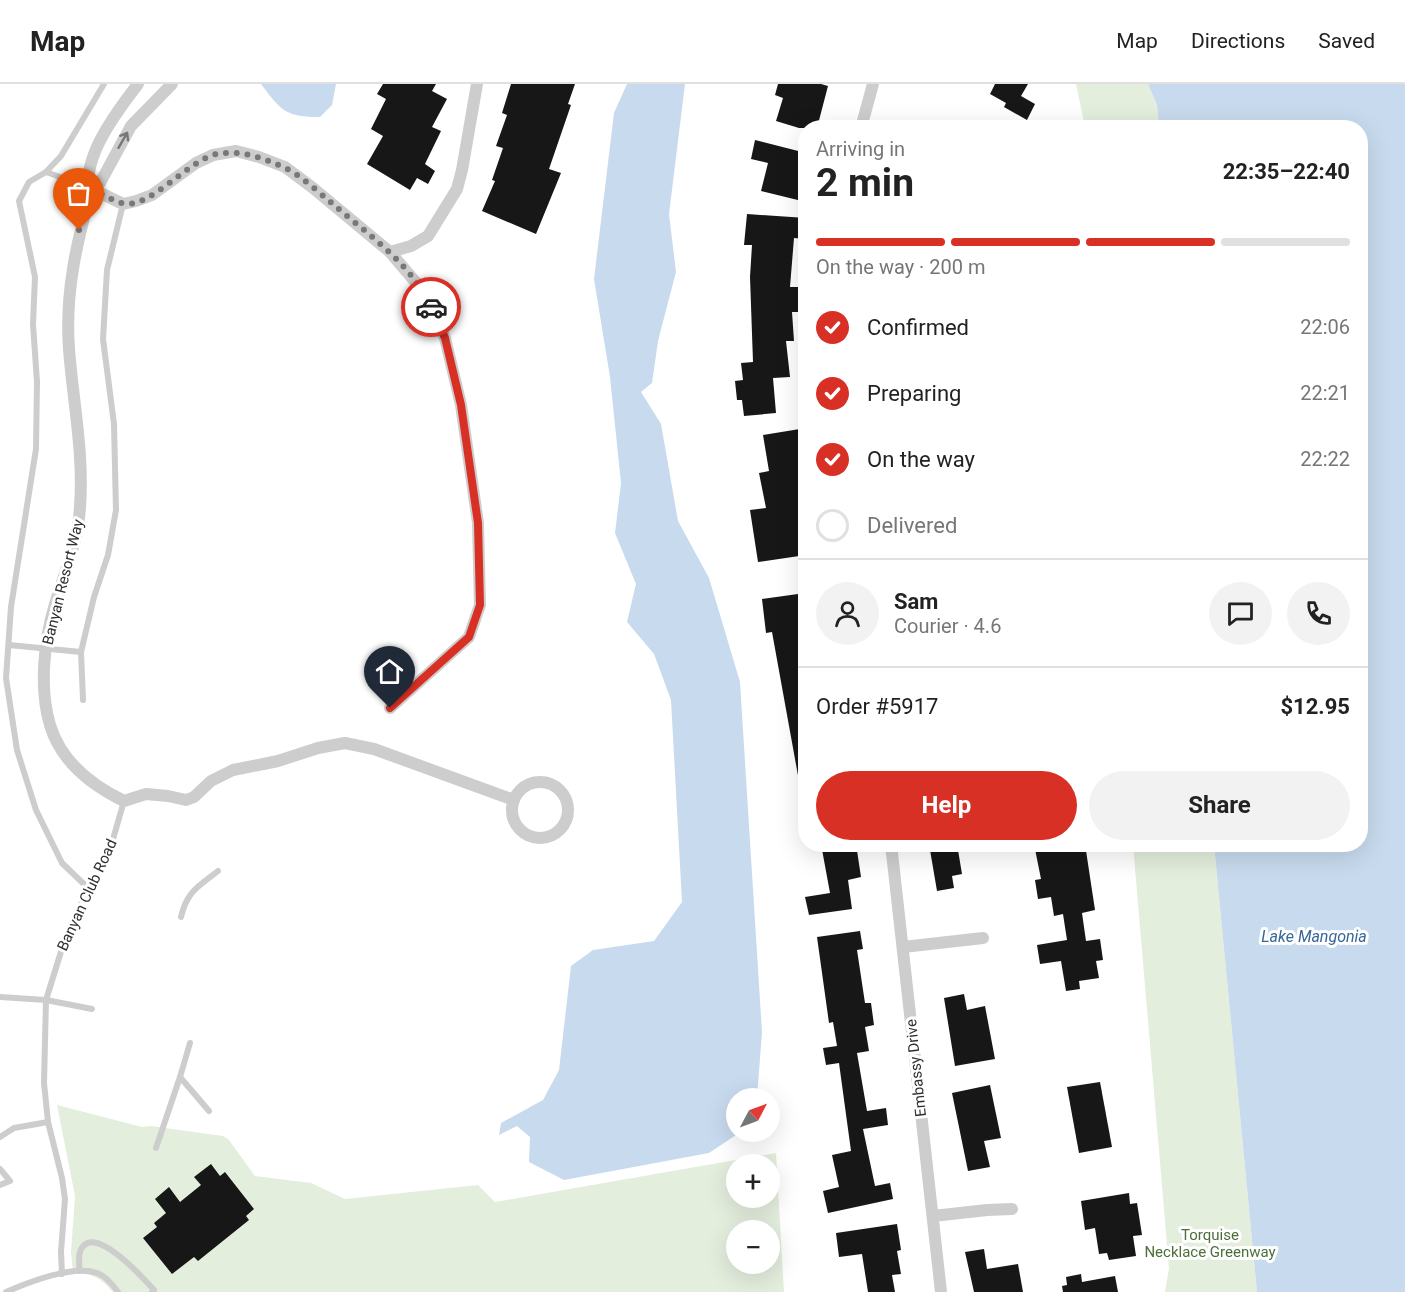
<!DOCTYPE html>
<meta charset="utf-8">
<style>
:root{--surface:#fff;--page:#f2f2f2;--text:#222;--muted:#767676;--line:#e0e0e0;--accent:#d93025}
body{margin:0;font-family:Roboto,sans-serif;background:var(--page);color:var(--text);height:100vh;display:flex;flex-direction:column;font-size:22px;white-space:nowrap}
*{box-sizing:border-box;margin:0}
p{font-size:20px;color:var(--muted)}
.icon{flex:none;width:33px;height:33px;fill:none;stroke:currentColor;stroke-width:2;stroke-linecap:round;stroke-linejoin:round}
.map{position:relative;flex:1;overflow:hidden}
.details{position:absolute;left:798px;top:36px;width:570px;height:732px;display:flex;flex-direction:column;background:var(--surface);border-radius:24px;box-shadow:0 6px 24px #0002}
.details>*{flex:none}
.needle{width:39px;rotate:49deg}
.fabs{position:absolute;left:726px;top:1004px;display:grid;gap:12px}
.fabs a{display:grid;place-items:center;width:54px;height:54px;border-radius:50%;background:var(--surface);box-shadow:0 6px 24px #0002;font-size:30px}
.pin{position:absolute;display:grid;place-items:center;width:51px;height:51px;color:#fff;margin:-62px -26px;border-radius:50% 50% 50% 0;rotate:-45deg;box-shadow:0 0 6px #0007}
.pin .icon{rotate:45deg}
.courier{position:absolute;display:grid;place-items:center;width:60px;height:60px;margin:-30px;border:4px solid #d93025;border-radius:50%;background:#fff;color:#222;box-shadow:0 2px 8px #0007}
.headline em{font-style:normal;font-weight:700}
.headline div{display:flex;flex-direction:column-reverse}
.headline{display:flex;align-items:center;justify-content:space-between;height:102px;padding:0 18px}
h1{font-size:39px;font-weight:700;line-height:45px}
.bar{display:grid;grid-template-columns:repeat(4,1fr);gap:9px 6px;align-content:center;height:72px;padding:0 18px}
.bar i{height:8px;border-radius:4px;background:var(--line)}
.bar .active{background:var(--accent)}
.bar p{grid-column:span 4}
.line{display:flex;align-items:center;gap:15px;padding:0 18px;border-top:2px solid var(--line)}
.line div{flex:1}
.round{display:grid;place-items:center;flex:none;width:63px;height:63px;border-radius:32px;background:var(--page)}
ol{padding:0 18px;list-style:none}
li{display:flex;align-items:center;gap:18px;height:66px}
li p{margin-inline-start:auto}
li .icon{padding:6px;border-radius:50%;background:var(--accent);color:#fff;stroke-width:4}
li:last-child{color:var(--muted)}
li i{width:33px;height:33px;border:3px solid var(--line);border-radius:50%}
.action{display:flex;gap:12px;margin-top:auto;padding:12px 18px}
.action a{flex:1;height:69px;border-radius:36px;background:var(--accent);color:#fff;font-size:24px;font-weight:700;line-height:69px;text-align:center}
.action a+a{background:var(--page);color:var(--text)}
header{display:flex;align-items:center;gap:36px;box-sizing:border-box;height:84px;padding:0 30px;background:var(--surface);border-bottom:2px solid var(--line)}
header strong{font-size:28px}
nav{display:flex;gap:33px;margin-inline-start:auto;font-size:21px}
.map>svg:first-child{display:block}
.green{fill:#e4eedd;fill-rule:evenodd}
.water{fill:#c8daee}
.building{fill:#171717}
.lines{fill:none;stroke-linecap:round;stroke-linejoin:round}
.lane{stroke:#cdcdcd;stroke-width:6}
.street{stroke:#cdcdcd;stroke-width:12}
.oneway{stroke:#777}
.done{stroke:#787878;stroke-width:6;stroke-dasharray:0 10.8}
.route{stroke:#d93025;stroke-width:8}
.labels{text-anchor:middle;stroke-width:6;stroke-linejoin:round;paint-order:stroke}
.street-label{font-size:15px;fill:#303030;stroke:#fff}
.park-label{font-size:15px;fill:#4c6f39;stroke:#fff}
.water-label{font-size:16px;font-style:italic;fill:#376698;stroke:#fff}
</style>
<header>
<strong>Map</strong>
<nav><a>Map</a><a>Directions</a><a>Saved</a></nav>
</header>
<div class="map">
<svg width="1405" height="1208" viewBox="0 0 1405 1208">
<rect width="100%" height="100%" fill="#fff"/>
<g class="green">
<path d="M1076 0H1148L1157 21 1159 43H1085Z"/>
<path d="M1133 761H1214L1257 1208H1165L1169 1184Z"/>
<path d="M57 1021 142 1043 151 1042 223 1052 229 1056 255 1092 311 1099 345 1115 478 1101 495 1118 776 1069 784 1208H113C101 1194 92 1189 73 1189L71 1168 75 1112ZM736 1080H770V1113H736ZM736 1146H770V1179H736Z"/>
</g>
<g class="water">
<path d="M261 0H336L332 21 320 33C286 33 281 27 261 0Z"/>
<path d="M627 0H685L669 130 676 188 658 257 652 299 641 308 661 340 678 437 709 494 740 598 762 948 757 1014H736V1047H742L709 1069 564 1096 529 1078 530 1053 517 1042 499 1051 501 1039 543 1016 559 986 571 882 593 866 654 857 682 818 671 616 654 570 627 538 636 500 615 449 621 399 610 293 594 195 614 29Z"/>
<path d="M1148 0H1405V1208H1257L1214 761 1360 760V44L1159 43 1157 21Z"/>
</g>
<g class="building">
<path d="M383 0H436L432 7 447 15 432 43 441 47 425 80 435 87 428 100 417 94 410 106 367 80 383 52 371 45 386 15 377 10Z"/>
<path d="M511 0H575L568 20 571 21 549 85 561 89 536 150 482 127 495 97 492 96 503 64 496 62 507 31 502 29Z"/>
<path d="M778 0H821L828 2 817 44H799L776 37 783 14 775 11Z"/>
<path d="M995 0H1028L1021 12 1035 20 1027 36 1004 23 1006 19 990 10Z"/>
<path d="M755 56 806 69V118L761 107 768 79 751 75Z"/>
<path d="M747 130 806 134V155L794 154 790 203H804L805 228H792L794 257H786L790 293 773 294 776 329 744 332 742 316H737L735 297 743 296 741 279 753 278 750 193 752 161H744Z"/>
<path d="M806 344V397L802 398 806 419V471L758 478 750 426 766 424 759 389 769 387 763 351Z"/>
<path d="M798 510 806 560V697H799L772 548 766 549 762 515Z"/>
<path d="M821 760H856L861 793 848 796 852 825 809 831 805 813 830 809Z"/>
<path d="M929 760H957L962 790 952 792 954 804 937 807Z"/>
<path d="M1034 760H1085L1095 826 1082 829 1086 857 1100 855 1103 876 1096 877 1099 894 1079 897 1080 905 1066 907 1061 877 1040 880 1037 861 1067 856 1063 830 1054 832 1051 813 1038 815 1035 796 1041 795Z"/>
<path d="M860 847 863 865 857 866 865 919H871L874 941 865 943 869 967 857 969 867 1027 886 1024 888 1041 863 1045 875 1102 890 1099 893 1115 828 1129 823 1107 839 1103 832 1071 851 1067 839 979 826 981 823 964 837 962 833 938 829 939 817 853Z"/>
<path d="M964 910 967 926 985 922 995 975 955 982 944 914Z"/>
<path d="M1100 998 1112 1063 1079 1069 1067 1003Z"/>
<path d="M990 1001 1001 1054 984 1057 990 1083 968 1087 952 1009Z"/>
<path d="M211 1080 220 1092 225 1088 254 1125 246 1132 249 1136 198 1177 194 1173 172 1190 143 1154 157 1143 154 1139 166 1129 155 1115 169 1103 180 1118 201 1101 194 1093Z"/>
<path d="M1129 1109 1130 1120 1137 1119 1142 1151 1133 1152 1136 1172 1109 1176 1107 1169 1099 1170 1095 1144 1085 1146 1081 1117Z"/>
<path d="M897 1140 901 1166 897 1167 901 1190 892 1191 895 1208H868L862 1170 839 1173 836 1149Z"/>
<path d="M984 1165 987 1185 1018 1180 1023 1208H974L965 1168Z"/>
<path d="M1081 1190 1082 1198 1115 1192 1118 1208H1063L1062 1202 1067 1201 1066 1193Z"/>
</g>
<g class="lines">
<g class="lane">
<path d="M46 88 91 104"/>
<path d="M9 561 81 568 94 513 108 471 116 426 114 340 103 255 107 186 123 120"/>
<path d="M81 568 83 616"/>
<path d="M89 805 62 779 36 726 17 666 6 594 11 523 36 365 37 298 33 240 35 193 19 117 29 98 46 88 61 72 104 0"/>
<path d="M181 833C187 807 198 803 218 787"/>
<path d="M0 913 46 916 92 925"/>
<path d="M180 993 209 1027"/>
<path d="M0 1053 14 1044 48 1038"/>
<path d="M156 1064 180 993 190 959"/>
<path d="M0 1085 10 1097 0 1101"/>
<path d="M79 1187C80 1181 78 1173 80 1168 91 1135 145 1196 154 1206L152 1208"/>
<path d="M62 1190 61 1168 65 1115 62 1094 48 1038 44 999 46 916 64 858 80 822 109 769 124 717"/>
<path d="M6 1208C29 1198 73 1181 97 1189 106 1192 113 1201 118 1208"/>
</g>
<g class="street">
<path d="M138 0C124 18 100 51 93 73 91 79 88 89 89 95 90 101 92 103 91 108 76 160 65 210 69 265 73 318 84 369 80 423 78 457 65 488 55 520 44 556 39 604 50 641 61 678 91 701 124 717L146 710 168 712 186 716 194 713 211 697 233 686 278 677 318 664 345 659 374 665 514 716"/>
<path d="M861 44 873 0"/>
<path d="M92 105 123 120 136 117 152 111 196 79 213 71 236 67 259 73 285 83 313 104 390 168 424 208 445 254 461 321 478 439 480 521 469 553 390 624"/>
<path d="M92 105 100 99 131 42 172 0"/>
<path d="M390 168 411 162 428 152 457 105 462 86 477 0"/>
<circle cx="540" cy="726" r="28"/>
<path d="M891 760 941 1208"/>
<path d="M903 863 983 854"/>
<path d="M933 1132 987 1126 1012 1125"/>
</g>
</g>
<defs><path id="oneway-shaft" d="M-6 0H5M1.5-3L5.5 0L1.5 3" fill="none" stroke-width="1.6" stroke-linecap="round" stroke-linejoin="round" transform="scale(1.5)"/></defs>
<use class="oneway" href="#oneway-shaft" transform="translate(123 56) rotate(-60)"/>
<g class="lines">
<path class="done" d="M79 146 92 105C101 109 111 116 121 119 149 127 189 75 217 70 240 66 261 73 283 83 301 91 318 108 334 121 369 151 412 181 431 223"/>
<path class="route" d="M390 624 469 553 480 521 478 439 461 321 445 254 431 223"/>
</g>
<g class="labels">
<g class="street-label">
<text transform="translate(63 498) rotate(-76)" y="5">Banyan Resort Way</text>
<text transform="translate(87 811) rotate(-65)" y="5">Banyan Club Road</text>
<text transform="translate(916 984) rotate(-96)" y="5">Embassy Drive</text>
</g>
<g class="park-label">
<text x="1210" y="1156">Torquise<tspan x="1210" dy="17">Necklace Greenway</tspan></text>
</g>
<g class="water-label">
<text x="1314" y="858">Lake Mangonia</text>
</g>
</g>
</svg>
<div class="fabs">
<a><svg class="needle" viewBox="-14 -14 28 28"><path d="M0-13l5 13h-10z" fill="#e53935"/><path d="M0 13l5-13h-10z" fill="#767676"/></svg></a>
<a>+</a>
<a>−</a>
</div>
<div class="pin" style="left:79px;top:146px;background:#ea580c"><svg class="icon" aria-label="bag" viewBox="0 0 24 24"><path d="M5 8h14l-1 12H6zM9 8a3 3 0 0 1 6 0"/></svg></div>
<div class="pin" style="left:390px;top:624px;background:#1f2937"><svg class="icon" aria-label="home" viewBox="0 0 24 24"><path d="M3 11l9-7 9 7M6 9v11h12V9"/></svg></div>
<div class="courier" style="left:431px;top:223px"><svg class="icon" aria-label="car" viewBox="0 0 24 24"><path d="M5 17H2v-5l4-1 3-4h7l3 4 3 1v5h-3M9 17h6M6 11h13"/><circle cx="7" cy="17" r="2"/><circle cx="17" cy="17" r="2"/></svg></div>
<section class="details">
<div class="headline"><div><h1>2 min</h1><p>Arriving in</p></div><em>22:35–22:40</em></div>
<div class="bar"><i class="active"></i><i class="active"></i><i class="active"></i><i></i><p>On the way · 200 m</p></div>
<ol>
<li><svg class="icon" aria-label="check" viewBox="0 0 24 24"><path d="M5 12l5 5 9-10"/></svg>Confirmed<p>22:06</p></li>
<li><svg class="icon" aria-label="check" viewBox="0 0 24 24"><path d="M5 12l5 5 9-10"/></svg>Preparing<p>22:21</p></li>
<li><svg class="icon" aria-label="check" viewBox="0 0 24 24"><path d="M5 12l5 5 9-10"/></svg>On the way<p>22:22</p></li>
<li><i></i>Delivered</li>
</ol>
<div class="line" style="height:108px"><a class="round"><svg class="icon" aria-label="person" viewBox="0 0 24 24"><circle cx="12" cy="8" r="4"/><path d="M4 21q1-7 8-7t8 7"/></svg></a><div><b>Sam</b><p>Courier · 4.6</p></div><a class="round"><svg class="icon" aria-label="chat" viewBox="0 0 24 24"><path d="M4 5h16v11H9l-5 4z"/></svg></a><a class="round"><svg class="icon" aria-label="phone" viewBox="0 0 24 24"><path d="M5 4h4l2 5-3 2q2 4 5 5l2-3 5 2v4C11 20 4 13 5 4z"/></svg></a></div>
<div class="line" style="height:78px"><div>Order #5917</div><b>$12.95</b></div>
<div class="action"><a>Help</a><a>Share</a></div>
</section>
</div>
